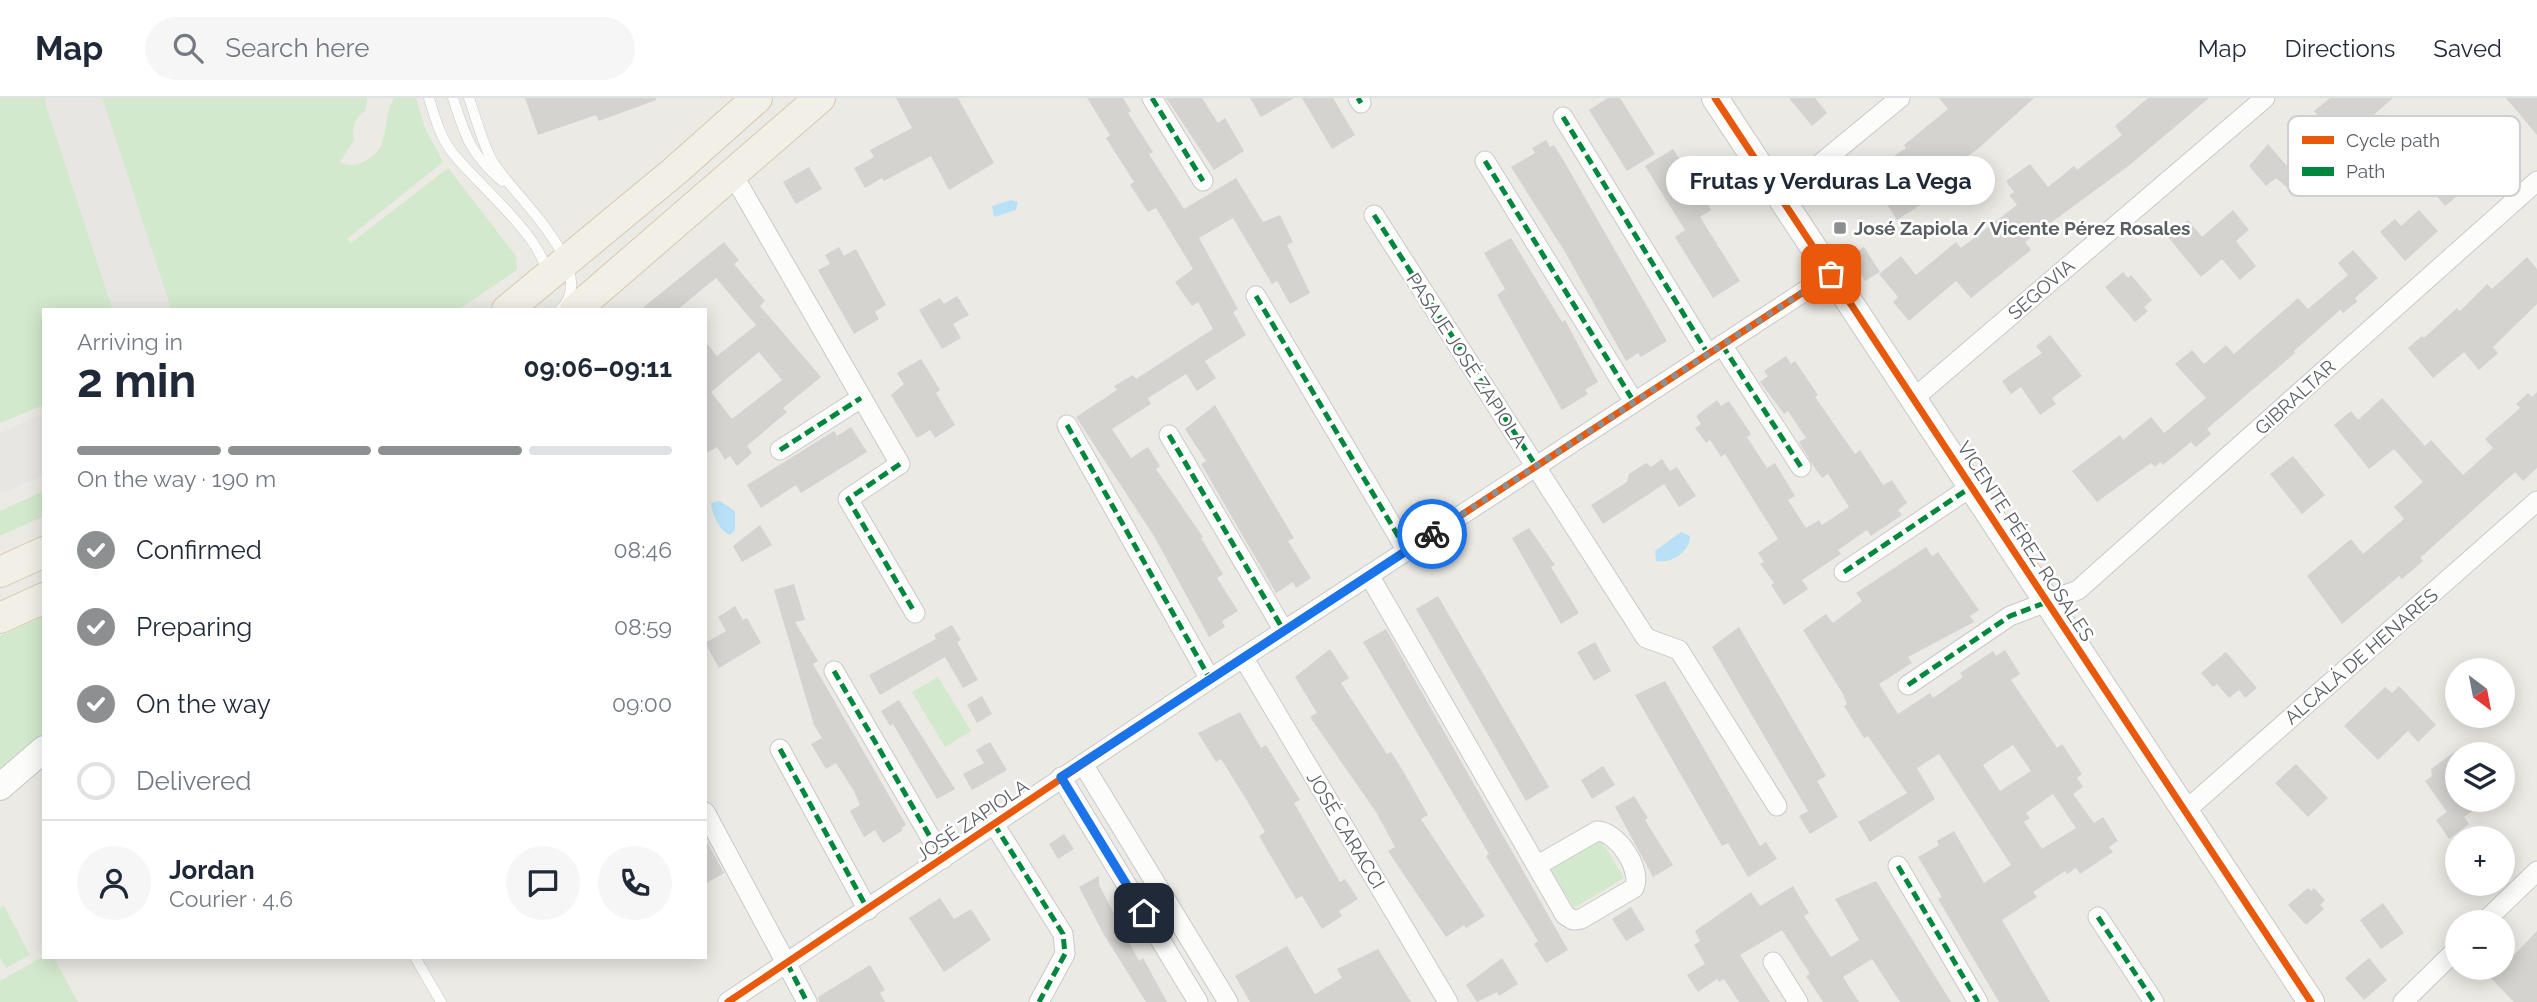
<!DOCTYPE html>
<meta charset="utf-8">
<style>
:root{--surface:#fff;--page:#f6f6f7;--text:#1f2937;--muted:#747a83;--line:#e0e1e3;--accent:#8d9091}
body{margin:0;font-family:Raleway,sans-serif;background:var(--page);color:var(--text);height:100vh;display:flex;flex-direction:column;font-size:26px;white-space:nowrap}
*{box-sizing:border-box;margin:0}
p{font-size:23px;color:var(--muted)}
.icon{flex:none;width:38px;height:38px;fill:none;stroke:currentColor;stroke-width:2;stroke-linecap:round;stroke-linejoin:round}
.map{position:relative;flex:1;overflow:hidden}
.sheet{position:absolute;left:42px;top:210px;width:665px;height:651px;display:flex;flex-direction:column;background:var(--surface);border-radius:0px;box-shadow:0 4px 18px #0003}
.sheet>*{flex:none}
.needle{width:46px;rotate:148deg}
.fabs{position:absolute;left:2445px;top:560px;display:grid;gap:14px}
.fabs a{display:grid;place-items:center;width:70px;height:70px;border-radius:50%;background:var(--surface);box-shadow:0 4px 18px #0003;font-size:35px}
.pin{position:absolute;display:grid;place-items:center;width:60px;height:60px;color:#fff;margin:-30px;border-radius:14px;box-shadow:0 4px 10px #0006}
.courier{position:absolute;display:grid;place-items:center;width:70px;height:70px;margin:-35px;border:5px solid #1a73e8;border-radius:50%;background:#fff;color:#222;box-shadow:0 2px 9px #0007}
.bubble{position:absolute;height:49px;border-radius:24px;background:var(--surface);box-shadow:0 4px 18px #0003;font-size:23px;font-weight:700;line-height:49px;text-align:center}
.headline em{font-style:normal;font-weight:700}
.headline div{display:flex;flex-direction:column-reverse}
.headline{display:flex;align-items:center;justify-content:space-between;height:119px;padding:0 35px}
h1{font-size:46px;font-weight:700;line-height:52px}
.bar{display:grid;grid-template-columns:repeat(4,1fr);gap:10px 7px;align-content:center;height:84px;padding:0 35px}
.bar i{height:9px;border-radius:5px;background:var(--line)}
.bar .on{background:var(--accent)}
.bar p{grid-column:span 4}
.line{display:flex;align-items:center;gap:18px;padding:0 35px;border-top:2px solid var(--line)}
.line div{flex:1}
.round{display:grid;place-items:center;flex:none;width:74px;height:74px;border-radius:37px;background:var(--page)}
ol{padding:0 35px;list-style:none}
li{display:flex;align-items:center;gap:21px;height:77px}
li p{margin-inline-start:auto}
li .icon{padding:7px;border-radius:50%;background:var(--accent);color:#fff;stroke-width:4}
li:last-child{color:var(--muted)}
li i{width:38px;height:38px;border:4px solid var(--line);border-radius:50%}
header{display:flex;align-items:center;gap:42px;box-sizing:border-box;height:98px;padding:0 35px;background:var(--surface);border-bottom:2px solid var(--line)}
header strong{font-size:33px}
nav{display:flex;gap:38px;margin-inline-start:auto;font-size:24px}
.search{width:490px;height:63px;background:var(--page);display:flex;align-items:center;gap:18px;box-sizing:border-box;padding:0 24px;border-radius:38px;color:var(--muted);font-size:26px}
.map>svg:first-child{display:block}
.green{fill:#d3e9cd}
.water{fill:#b8e1f7}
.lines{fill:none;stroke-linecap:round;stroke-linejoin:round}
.taxiway{stroke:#e8e6e2;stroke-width:56}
.building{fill:#d4d3cf;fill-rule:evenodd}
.lane-casing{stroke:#c9c9c9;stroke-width:11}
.street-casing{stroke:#c9c9c9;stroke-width:21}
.secondary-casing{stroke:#c7c8c6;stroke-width:28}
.primary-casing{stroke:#d6c9b0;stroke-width:32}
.lane{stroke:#fcfcfb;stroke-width:10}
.street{stroke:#fcfcfb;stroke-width:19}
.secondary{stroke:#fcfcfb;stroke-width:26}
.primary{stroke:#f2efe7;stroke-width:30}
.quiet{stroke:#00873e;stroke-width:5;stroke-dasharray:10 5;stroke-linecap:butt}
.cycleway-casing{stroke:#fff;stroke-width:11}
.cycleway{stroke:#e8590c;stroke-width:7}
.done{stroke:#8d9091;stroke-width:7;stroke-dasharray:0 12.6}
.route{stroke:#1a73e8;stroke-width:9}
.poi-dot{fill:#8d9091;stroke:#fff;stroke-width:2.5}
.labels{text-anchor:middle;stroke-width:5;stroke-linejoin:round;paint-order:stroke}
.poi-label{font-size:19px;font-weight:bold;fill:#5a5f64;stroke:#fff;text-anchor:start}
.street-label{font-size:19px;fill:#5a5f64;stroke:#fff}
.key{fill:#fff;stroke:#cecfd0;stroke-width:2}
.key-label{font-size:19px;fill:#5a5f64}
</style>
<header>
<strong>Map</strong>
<div class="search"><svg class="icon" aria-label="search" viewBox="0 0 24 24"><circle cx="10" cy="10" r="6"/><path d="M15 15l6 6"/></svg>Search here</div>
<nav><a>Map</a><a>Directions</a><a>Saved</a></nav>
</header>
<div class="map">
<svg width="2537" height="904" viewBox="0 0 2537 904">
<rect width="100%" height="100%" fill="#eceae4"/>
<g class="green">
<path d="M0 0H53L118 212H44V307L0 325Z"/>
<path d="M87 0H367L366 12C354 21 352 27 354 42L340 64C354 73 377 60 382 45 388 29 384 18 394 0H416L425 30 443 64 347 141 351 145 448 70 516 158 517 172 458 212H158Z"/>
<path d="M44 393V418L0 438V413Z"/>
<path d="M44 518V638L0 675V538Z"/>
<path d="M938 579 971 633 945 649 912 594Z"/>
<path d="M1601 742 1624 780 1574 810 1551 772Z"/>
<path d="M4 808 30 857 6 870 0 859V810Z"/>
<path d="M44 858 53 859 78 904H0V883Z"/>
</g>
<g class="water">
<path d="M1011 102 1018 104 1016 112 994 119 992 108Z"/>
<path d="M720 403 735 413V432L730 437C720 434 712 416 711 405Z"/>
<path d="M1681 434 1690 438C1690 454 1671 466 1656 463L1655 453Z"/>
</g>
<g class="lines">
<g class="taxiway">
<path d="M73 0 142 212"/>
<path d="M0 366 44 346"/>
</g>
</g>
<g class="building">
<path d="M525 0H656V2L599 23 596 17 538 37Z"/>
<path d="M896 0H958L994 65 949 92 931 58 884 83 882 80 865 90 854 70 874 59 870 52 912 30Z"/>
<path d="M1087 0H1123L1131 13 1128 15 1153 54 1149 56 1184 111 1236 80 1263 124 1280 117 1293 144 1287 147 1310 195 1290 206 1277 183 1272 186 1233 120 1199 140 1238 211 1233 214 1246 237 1205 263 1216 280 1197 293 1186 276 1148 300 1151 306 1112 331 1131 360 1148 349 1160 368 1156 371 1203 439 1201 440 1223 476 1217 480 1238 513 1222 523 1225 529 1209 539 1154 438 1076 319 1117 292 1114 288 1133 277 1136 281 1213 231 1198 204 1192 208 1175 184 1193 171 1156 110 1148 114 1130 87 1134 84 1106 40 1110 37Z"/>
<path d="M1166 0H1202L1218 25 1225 20 1244 53 1214 72Z"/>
<path d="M1250 0H1294L1261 19Z"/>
<path d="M1302 0H1333L1355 37 1332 51Z"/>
<path d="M1608 0H1620L1655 56 1627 73 1589 12Z"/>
<path d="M1789 0H1815L1827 15 1812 28Z"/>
<path d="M1939 0H2034L1980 49 1928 88 1934 98 1897 122 1883 100 1892 95 1876 70 1906 50 1904 47 1948 11Z"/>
<path d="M2148 0H2209L2131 66 2025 144 2031 152 1971 200 1956 183 1909 223 1893 204 1898 199 1879 176 1901 158 1916 177 1956 144 1961 150 2017 107 2009 97 2014 94 2006 83 2030 66 2048 89 2074 68 2077 72 2122 37 2115 28Z"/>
<path d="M2330 0H2393L2360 29 2363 33 2345 49 2314 13Z"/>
<path d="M2506 0H2537V37Z"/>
<path d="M1546 42 1550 49 1554 47 1565 65 1667 243 1641 259 1638 255 1626 263 1565 154 1511 69 1535 55 1532 50Z"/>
<path d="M2473 45 2497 74 2476 92 2471 87 2445 108 2421 79 2441 63 2445 68Z"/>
<path d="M2268 46 2300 83 2290 92 2276 80 2266 88 2249 68Z"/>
<path d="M1673 51 1711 112 1700 119 1740 183 1713 200 1675 139 1685 132 1645 68Z"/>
<path d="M809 69 822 91 796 106 783 84Z"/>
<path d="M2233 112 2249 132 2236 143 2256 168 2240 182 2222 161 2201 179 2168 139 2188 122 2202 139Z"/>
<path d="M2419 112 2438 133 2405 163 2380 134 2395 121 2401 128Z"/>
<path d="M1511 140 1562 224 1565 222 1598 284 1585 292 1588 296 1562 312 1497 197 1505 191 1484 155Z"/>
<path d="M724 144 739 162 734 166 765 203 760 208 821 279 783 310 787 314 747 348 752 355 737 368 730 358 725 362 717 349 705 356V243L717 258 756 227 716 180 677 212H640ZM759 254 782 282 732 321 711 294Z"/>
<path d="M839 149 844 158 856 151 886 207 875 214 879 221 854 236 818 172 830 166 825 157Z"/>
<path d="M1864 149 1880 174 1865 183 1849 158Z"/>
<path d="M2353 152 2378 180 2355 200 2358 203 2343 215 2340 212 2294 253 2295 255 2207 331 2211 336 2196 349 2191 344 2163 367 2160 364 2155 369 2151 365 2097 404 2072 373 2120 337 2123 342 2151 319 2164 335 2206 300 2175 266 2192 252 2204 266 2226 247 2234 256 2298 200 2308 211 2348 177 2338 165Z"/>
<path d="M2527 159 2537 171V206L2493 249 2498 255 2479 272 2464 254 2433 280 2408 250 2422 238 2424 240 2457 210 2460 213 2487 186 2492 191Z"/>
<path d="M2123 174 2128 180 2131 177 2152 202 2144 209 2148 213 2135 224 2105 189Z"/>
<path d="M957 198 969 217 953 226 961 240 942 251 919 212 940 200 944 206Z"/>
<path d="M2050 237 2082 278 2052 300 2056 306 2040 317 2021 289 2011 296 2002 283 2042 255 2036 248Z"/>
<path d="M1786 258 1791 266 1795 263 1818 297 1815 299 1855 356 1860 352 1883 387 1892 382 1907 405 1898 412 1902 417 1871 438 1867 432 1838 452 1841 456 1802 482 1808 491 1784 507 1771 487 1774 485 1760 466 1764 464 1758 455 1778 441 1725 356 1721 359 1710 342 1706 345 1695 330 1701 326 1696 318 1717 302 1721 308 1729 303 1751 336 1747 339 1767 370 1775 365 1795 398 1788 402 1806 430 1819 422 1822 427 1849 409 1828 376 1822 380 1812 366 1799 344 1806 340 1788 313 1784 316 1760 284 1768 278 1764 273Z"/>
<path d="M921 261 940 292 936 295 955 327 935 340 930 332 917 340 891 297 904 286 897 275Z"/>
<path d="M2537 294V370L2523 383 2515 374 2420 460 2423 463 2402 481 2399 478 2342 526 2307 478 2351 441 2363 456 2404 421 2394 409 2423 384 2394 351 2369 371 2334 327 2351 313 2358 322 2382 300 2425 348 2431 342 2463 377 2493 350 2485 341 2520 310 2516 306 2528 295 2532 299Z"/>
<path d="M1215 307 1294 440 1288 443 1311 480 1296 490 1293 484 1276 495 1201 366 1206 363 1185 331Z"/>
<path d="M851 329 867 354 801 395 796 387 761 410 747 387 834 333 837 338Z"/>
<path d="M2293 358 2325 397 2302 416 2270 376Z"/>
<path d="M1662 361 1670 373 1677 369 1696 398 1679 409 1664 386 1603 426 1591 407 1627 384 1629 376 1646 365 1651 369Z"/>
<path d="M760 427 772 447 742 464 733 448Z"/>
<path d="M1529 430 1555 467 1551 469 1579 515 1561 526 1512 440Z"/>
<path d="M1926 449 1932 458 1938 454 1979 512 1970 518 1974 524 1908 559 1912 565 1879 586 1898 616 1930 595 1933 600 1963 579 1960 575 1993 553 1996 558 2005 552 2020 576 2011 582 2057 650 2062 646 2082 676 2077 680 2083 689 2073 696 2094 725 2103 719 2118 743 2109 749 2113 754 2080 776 2076 770 2067 776 2065 773 2033 794 2037 799 2002 822 2050 904H1999L1938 801 1942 799 1918 759 1939 747 1937 743 1954 733 1984 785 2011 767 1939 656 1917 670 1935 701 1870 744 1858 724 1907 695 1868 638 1864 640 1844 608 1847 606 1843 596 1803 532 1826 516 1833 525 1862 503 1856 495ZM2013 647 2031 673 2000 693 1983 667ZM2053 696 2076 730 2042 751 2024 724 2030 720 2026 715Z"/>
<path d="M794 486 805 522 795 524 818 563 813 566 906 727 901 730 903 732 883 745 875 732 864 739 850 713 860 707 854 693 836 665 826 671 811 646 822 640 814 627 774 492Z"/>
<path d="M1438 498 1549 689 1526 703 1416 511Z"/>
<path d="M735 508 743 522 747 520 761 545 719 570 705 545 726 533 718 519Z"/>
<path d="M952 527 961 542 957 544 978 582 963 590 945 559 880 597 869 577 936 541 934 537Z"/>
<path d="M1739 529 1826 678 1817 683 1838 719 1810 736 1799 718 1808 713 1712 549Z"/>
<path d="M1386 531 1568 852 1546 865 1534 846 1538 843 1486 758 1489 756 1363 544Z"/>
<path d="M1595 544 1611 573 1594 583 1577 554Z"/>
<path d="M1330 551 1349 580 1341 585 1387 656 1391 654 1403 673 1428 717 1421 721 1485 818 1466 830 1464 827 1446 839 1388 753 1395 749 1376 714 1310 619 1317 615 1295 579Z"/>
<path d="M2226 554 2257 590 2245 600 2239 592 2229 600 2217 586 2213 589 2201 575Z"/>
<path d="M1665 583 1760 748 1766 744 1777 761 1748 779 1728 745 1722 748 1635 597Z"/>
<path d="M2399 588 2436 627 2418 644 2408 633 2378 662 2344 628 2385 589 2392 595Z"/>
<path d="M982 598 992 616 977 625 967 607Z"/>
<path d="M899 602 955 691 937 701 893 626 890 628 881 613Z"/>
<path d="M1240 614 1261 650 1266 647 1300 702 1294 705 1340 784 1345 781 1358 801 1339 813 1342 818 1322 831 1302 798 1296 801 1259 738 1265 734 1246 701 1221 661 1216 664 1198 635Z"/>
<path d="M990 644 1007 672 972 692 963 676 984 665 976 652Z"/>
<path d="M2457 652V702H2489L2464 719 2469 726 2449 741 2436 722 2447 714 2425 683 2432 678 2431 671Z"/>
<path d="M2296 666 2328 700 2308 719 2275 685Z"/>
<path d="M1603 668 1615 687 1592 701 1581 682Z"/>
<path d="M1634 698 1648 720 1645 722 1673 767 1653 779 1615 709Z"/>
<path d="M1064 736 1074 751 1058 761 1049 746Z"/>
<path d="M705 740 724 775 705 786Z"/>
<path d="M1099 778V787L1139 863 1143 860 1167 904H1146L1103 835 1079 789Z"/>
<path d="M1876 783 1951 904H1900L1872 861 1843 879 1859 904H1823L1806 878 1810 876 1782 832 1740 857 1770 904H1739L1724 881 1719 884 1717 881 1698 894 1687 877 1705 866 1694 847 1700 843 1695 833 1751 794 1760 808 1793 788 1809 815 1804 818 1831 859 1859 842 1835 801Z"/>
<path d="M2308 790 2311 793 2314 790 2325 802 2320 807 2324 811 2306 827 2288 807Z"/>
<path d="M940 800 954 821 971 811 991 842 944 874 909 820Z"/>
<path d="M2383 805 2404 835 2381 851 2360 822Z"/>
<path d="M1631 809 1645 832 1626 843 1612 821Z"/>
<path d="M2537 833V904H2514L2481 870H2502V845L2514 857Z"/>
<path d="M1287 848 1315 896 1342 880 1337 871 1378 851 1411 904H1250L1235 878Z"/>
<path d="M1502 860 1518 886 1499 898 1497 894 1477 904 1466 887Z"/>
<path d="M2369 860 2387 882 2364 902 2345 880Z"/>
<path d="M870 867 885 892 880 895 885 904H819L818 899Z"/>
</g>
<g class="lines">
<defs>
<g id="lane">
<path d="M429 0C435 21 441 42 456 59 479 87 541 139 546 173"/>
<path d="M453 0C465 38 471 57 502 83"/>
<path d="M469 0C477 22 482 46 494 66 514 97 602 174 560 212"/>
<path d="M415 859 441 904"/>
</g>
<g id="street">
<path d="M1152 0 1203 83"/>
<path d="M1358 0 1361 5"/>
<path d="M1563 19 1708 256"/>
<path d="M1485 63 1634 304"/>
<path d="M732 75 900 366 848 401 915 515"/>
<path d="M1780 99 1900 0"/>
<path d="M1374 117 1646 540 1679 552 1777 708"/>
<path d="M1256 198 1407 453"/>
<path d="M1722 247 1801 369"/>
<path d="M1913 301 2265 0"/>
<path d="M1067 327 1210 581"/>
<path d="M1169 337 1284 533"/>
<path d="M780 352 861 300"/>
<path d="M1844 474 1971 389"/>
<path d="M1369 477 1565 817 1573 822 1581 821 1634 790C1643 772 1617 733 1597 733L1538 767"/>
<path d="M1243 559 1448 904"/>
<path d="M834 573 943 761"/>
<path d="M1908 587 2010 518 2078 492 2537 83"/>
<path d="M780 651 868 812"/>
<path d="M1083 666 1228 904"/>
<path d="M1061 679 1198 904"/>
<path d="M2185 713 2537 403"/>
<path d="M705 714 807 904"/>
<path d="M994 726 1063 836 1065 856 1039 904"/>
<path d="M1898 768 1978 904"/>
<path d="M2098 819 2154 904"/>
<path d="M2484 824 2537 773"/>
<path d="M1773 864 1798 904"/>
<path d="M728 904 1210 581 1831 176"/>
<path d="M2403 904 2457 851"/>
</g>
<g id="secondary">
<path d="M1715 0 2311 904"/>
<path d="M0 689 44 651"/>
</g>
<g id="primary">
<path d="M507 212 675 73 757 0"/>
<path d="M575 212 820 0"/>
<path d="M0 474 44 454"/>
<path d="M0 520 44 500"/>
</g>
</defs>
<use href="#lane" class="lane-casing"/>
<use href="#street" class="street-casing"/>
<use href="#secondary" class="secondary-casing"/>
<use href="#primary" class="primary-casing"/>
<use href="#lane" class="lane"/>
<use href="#street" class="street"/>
<use href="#secondary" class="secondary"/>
<use href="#primary" class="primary"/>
<g class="quiet">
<path d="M1152 0 1203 83"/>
<path d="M1358 0 1361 5"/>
<path d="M1563 19 1708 256"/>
<path d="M1485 63 1634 304"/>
<path d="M1374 117 1536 368"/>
<path d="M1256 198 1407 453"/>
<path d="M1722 247 1801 369"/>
<path d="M1067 327 1210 581"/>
<path d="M1169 337 1284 533"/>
<path d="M780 352 861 300"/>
<path d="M900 366 848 401 915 515"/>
<path d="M1844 474 1971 389"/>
<path d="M834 573 943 761"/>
<path d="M1908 587 2010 518 2047 504"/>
<path d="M780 651 868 812"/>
<path d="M994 726 1063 836 1065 856 1039 904"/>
<path d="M1898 768 1978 904"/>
<path d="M2098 819 2154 904"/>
<path d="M787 865 807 904"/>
</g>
<defs>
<g id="cycleway">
<path d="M1715 0 2311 904"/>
<path d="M728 904 1210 581 1831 176"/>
</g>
</defs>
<use href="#cycleway" class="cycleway-casing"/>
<use href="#cycleway" class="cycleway"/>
</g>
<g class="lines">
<path class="done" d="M1432 436 1831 176"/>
<path class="route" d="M1144 815 1061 679 1432 436"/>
</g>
<rect class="poi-dot" x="1833" y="123" width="14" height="14" rx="3.5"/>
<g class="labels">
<g class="poi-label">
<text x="1854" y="137">José Zapiola / Vicente Pérez Rosales</text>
</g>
<g class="street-label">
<text transform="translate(2041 191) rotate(-41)" y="7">SEGOVIA</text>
<text transform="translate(1467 262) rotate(57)" y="7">PASAJE JOSÉ ZAPIOLA</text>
<text transform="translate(2295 299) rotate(-42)" y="7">GIBRALTAR</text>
<text transform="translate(2026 443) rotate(57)" y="7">VICENTE PÉREZ ROSALES</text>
<text transform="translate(2361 558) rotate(-41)" y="7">ALCALÁ DE HENARES</text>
<text transform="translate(972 722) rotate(-34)" y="7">JOSÉ ZAPIOLA</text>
<text transform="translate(1346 732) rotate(59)" y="7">JOSÉ CARACCI</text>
</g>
</g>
<rect x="2288" y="18" width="232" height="80" rx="10" class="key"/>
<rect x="2302" y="38" width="32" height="8" fill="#e8590c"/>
<rect x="2302" y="69" width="32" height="9" fill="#00873e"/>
<g class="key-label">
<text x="2346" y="49">Cycle path</text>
<text x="2346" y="80">Path</text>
</g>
</svg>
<div class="fabs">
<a><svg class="needle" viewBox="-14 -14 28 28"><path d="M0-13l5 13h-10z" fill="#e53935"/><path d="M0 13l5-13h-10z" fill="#747a83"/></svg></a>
<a><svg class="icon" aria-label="layers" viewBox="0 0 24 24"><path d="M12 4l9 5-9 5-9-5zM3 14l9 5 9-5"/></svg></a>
<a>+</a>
<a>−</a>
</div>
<div class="pin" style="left:1831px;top:176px;background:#ea580c"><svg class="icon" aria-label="bag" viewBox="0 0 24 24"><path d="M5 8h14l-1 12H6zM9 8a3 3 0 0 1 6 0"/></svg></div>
<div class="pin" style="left:1144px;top:815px;background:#1f2937"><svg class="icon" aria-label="home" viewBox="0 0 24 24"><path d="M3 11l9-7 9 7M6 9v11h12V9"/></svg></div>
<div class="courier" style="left:1432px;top:436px"><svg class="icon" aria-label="bike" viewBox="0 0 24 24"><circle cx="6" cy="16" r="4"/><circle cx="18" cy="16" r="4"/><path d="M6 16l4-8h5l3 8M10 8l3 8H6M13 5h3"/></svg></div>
<div class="bubble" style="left:1666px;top:58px;width:329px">Frutas y Verduras La Vega</div>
<section class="sheet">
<div class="headline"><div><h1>2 min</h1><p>Arriving in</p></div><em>09:06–09:11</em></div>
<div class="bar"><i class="on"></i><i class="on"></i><i class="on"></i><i></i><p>On the way · 190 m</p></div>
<ol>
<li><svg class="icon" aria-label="check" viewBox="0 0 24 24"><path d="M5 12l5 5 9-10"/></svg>Confirmed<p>08:46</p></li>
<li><svg class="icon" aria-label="check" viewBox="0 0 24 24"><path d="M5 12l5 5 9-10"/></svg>Preparing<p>08:59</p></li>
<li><svg class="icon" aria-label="check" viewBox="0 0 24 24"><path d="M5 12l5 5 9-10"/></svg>On the way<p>09:00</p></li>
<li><i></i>Delivered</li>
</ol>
<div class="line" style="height:126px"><a class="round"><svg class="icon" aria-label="person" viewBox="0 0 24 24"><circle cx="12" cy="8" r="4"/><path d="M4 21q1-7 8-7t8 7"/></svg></a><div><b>Jordan</b><p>Courier · 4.6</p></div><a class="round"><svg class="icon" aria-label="chat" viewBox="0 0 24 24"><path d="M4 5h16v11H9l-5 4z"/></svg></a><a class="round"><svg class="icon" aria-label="phone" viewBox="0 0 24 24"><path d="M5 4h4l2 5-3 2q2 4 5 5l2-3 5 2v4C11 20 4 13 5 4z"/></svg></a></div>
</section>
</div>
